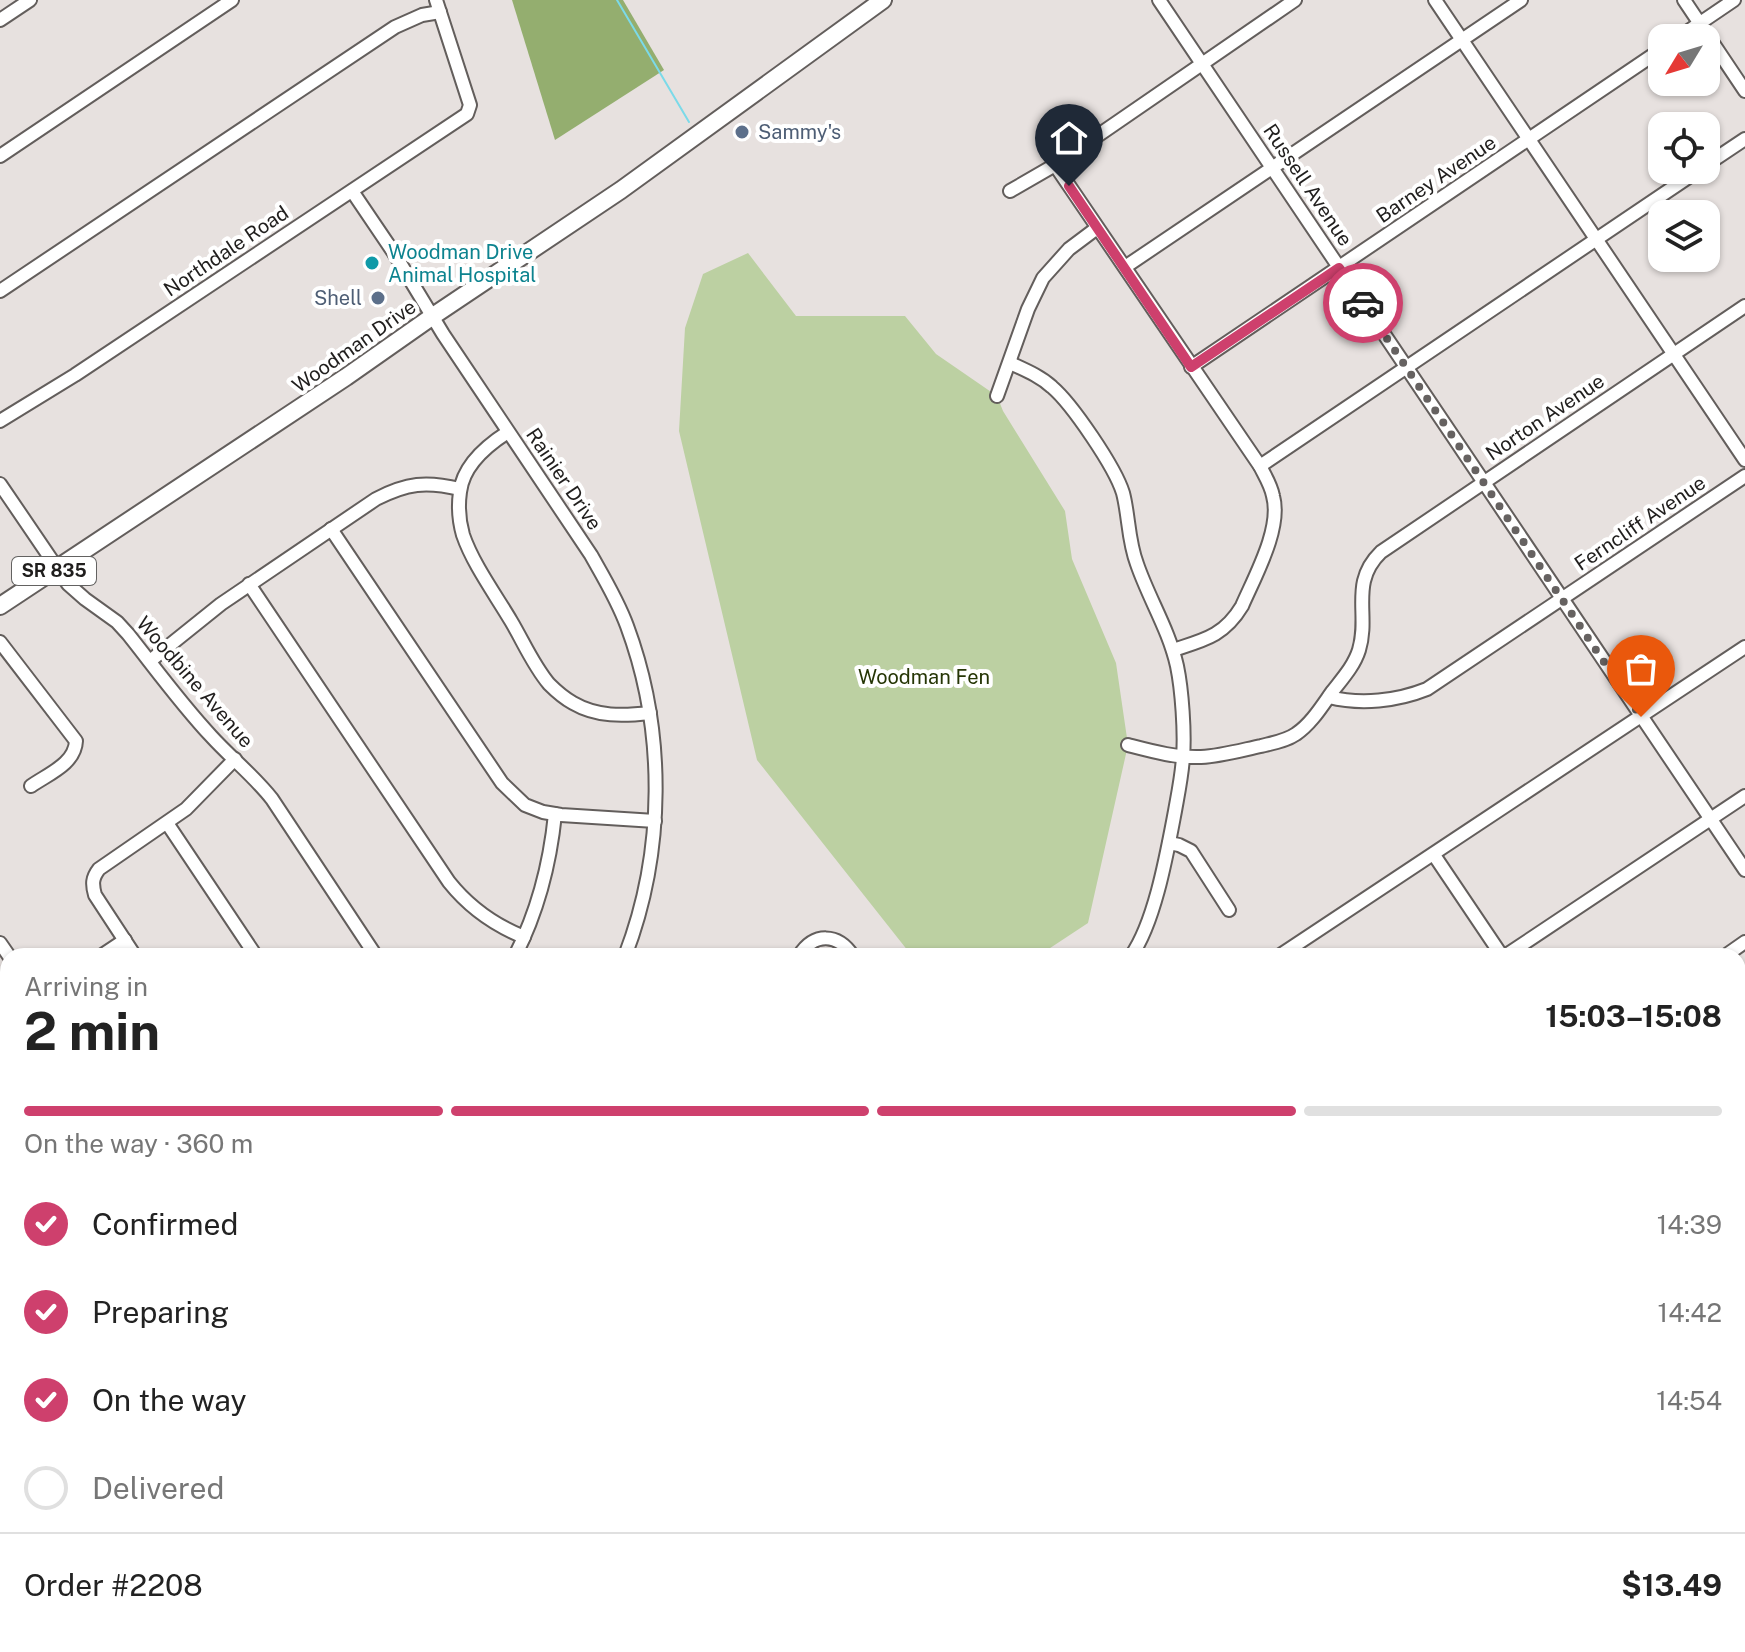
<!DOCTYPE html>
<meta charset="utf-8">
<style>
:root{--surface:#fff;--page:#f2f2f2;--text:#222;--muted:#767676;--line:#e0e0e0;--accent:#ce406d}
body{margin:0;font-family:"Public Sans",sans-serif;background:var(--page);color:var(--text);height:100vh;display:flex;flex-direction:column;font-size:30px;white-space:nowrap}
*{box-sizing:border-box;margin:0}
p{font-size:26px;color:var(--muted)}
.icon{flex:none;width:44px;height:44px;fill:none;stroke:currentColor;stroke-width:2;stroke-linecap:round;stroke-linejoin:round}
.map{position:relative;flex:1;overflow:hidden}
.sheet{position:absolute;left:0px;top:948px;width:1746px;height:704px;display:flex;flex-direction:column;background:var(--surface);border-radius:24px 24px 0 0;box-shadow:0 2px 6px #0004}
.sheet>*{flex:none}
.needle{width:52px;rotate:232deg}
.controls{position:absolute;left:1648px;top:24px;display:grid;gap:16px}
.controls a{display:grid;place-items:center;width:72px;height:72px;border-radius:16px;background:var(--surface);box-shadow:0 2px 6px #0004;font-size:40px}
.pin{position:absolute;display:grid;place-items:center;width:68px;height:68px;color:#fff;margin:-82px -34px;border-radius:50% 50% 50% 0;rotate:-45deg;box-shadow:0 0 8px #0007}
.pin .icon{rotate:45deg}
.courier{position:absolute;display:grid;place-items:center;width:80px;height:80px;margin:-40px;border:6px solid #ce406d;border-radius:50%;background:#fff;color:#222;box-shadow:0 2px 10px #0007}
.overview em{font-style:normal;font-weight:700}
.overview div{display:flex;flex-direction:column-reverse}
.overview{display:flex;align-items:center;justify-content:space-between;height:136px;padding:0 24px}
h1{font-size:52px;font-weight:700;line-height:60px}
.bar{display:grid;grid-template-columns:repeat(4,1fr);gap:12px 8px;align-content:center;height:96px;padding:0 24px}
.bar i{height:10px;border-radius:6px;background:var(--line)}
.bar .current{background:var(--accent)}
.bar p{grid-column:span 4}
.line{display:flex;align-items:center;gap:20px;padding:0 24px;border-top:2px solid var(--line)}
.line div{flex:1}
ol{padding:0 24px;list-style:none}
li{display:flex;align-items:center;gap:24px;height:88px}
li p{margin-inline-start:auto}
li .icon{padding:8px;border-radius:50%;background:var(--accent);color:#fff;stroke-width:4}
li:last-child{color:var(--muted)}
li i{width:44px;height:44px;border:4px solid var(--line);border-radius:50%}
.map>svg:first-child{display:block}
.green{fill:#bcd0a2}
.forest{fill:#94ae6f}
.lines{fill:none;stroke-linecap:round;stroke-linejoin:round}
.stream{stroke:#7bdae9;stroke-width:2}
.minor-casing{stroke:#635e5c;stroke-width:16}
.major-casing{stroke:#635e5c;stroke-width:20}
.minor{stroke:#fff;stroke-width:12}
.major{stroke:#fff;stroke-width:16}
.done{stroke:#666261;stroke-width:8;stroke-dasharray:0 14.4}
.route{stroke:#ce406d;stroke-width:10}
.service-dot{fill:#5c6f8a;stroke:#fff;stroke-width:3}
.culture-dot{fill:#0f9aa8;stroke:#fff;stroke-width:3}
.labels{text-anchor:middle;stroke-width:8;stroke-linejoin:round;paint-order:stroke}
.shield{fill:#fff;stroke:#636261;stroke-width:2}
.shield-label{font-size:18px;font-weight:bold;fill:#201e1d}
.service-label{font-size:20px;fill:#4e5e75;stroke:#fff;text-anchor:start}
.street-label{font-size:20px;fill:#201e1d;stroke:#fff}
.culture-label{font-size:20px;fill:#0d838f;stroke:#fff;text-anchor:start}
.park-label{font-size:20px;fill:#263606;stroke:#fff}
</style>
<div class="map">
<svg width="1745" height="1652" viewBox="0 0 1745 1652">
<rect width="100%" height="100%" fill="#e7e1df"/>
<g class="green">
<path d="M748 253 796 316H905L936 354 997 396 1003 411 1065 511 1072 559 1116 663 1128 745 1088 923 1038 956H912L757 760 679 431 685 328 703 274Z"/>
<path d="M1060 1644H1570L1575 1652H1065Z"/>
</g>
<path class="forest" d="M512 0H623L664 70 555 140Z"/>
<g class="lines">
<path class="stream" d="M617 0 689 122"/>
<defs>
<g id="minor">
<path d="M1159 0 1745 870"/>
<path d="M1435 0 1745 460"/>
<path d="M1684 0 1745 91"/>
<path d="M0 20 30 0"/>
<path d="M1678 38 1734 0"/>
<path d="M0 156 232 0"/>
<path d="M1055 165 1260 466C1265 476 1271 485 1273 496 1282 528 1255 576 1242 606 1224 636 1204 640 1173 650"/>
<path d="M1706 165 1745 139"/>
<path d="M352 191 394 253 443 334 591 555C604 578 618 601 627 626 666 731 665 852 625 956"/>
<path d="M1010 191 1055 165 1295 0"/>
<path d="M1125 267 1521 0"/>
<path d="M0 291 395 27 422 15 440 12"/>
<path d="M1010 363C1025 370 1040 376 1052 387 1072 404 1115 467 1123 493 1129 516 1128 541 1137 564 1149 599 1169 630 1177 666 1182 690 1185 733 1183 757 1182 775 1178 794 1175 811 1167 853 1155 922 1131 956"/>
<path d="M1191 367 1662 49"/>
<path d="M997 396 1028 309 1043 278 1069 249 1097 228"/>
<path d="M0 421 75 375 467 114 470 105 436 0"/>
<path d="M508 432C486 446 463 466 460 492 458 506 459 521 463 535 473 564 495 594 511 621 523 641 533 665 549 684 556 691 564 698 573 703 597 717 623 716 650 713"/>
<path d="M1260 466 1699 170"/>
<path d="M0 484 68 584 85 599 117 622 128 634C155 668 181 704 211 736 231 758 254 776 272 799L376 956"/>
<path d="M331 529 502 783 525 805 543 812 561 815 655 821"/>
<path d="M249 584 449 882C469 907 494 925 524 937"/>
<path d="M0 642 76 741C75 764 48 774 31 786"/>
<path d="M150 661 221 604 376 499C407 483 426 481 460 489"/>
<path d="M1329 697C1361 705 1397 701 1427 689L1745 476"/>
<path d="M1128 745C1151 751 1176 758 1201 757 1221 756 1242 750 1261 746 1273 743 1286 741 1296 734 1311 724 1322 706 1332 692 1342 679 1354 666 1359 650 1370 614 1349 583 1381 552L1745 306"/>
<path d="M167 823 256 956"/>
<path d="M1169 843 1179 845 1191 851 1229 910"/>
<path d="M1434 855 1502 956"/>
<path d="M0 943 9 956"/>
<path d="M101 956 125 940"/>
<path d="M135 956 95 895C92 884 92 878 99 869L186 809 235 759"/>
<path d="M515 956C538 911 550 864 555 814"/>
<path d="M799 956C814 932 838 933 853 956"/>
<path d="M1279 956 1745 647"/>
<path d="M1505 956 1745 796"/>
<path d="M1725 956 1745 942"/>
<path d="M0 1027 8 1020"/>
<path d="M1738 1094 1745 1090"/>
<path d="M0 1165 8 1160"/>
<path d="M1738 1238 1745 1234"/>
<path d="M1738 1309 1745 1319"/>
<path d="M1738 1334 1745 1330"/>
<path d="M0 1358 8 1364"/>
<path d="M1738 1544 1745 1555"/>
<path d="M0 1552 6 1565"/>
<path d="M1738 1626 1745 1622"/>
<path d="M367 1644 373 1652"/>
<path d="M592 1644 598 1652"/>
<path d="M718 1644 724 1652"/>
<path d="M1087 1644 1093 1652"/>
<path d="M1648 1644 1653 1652"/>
<path d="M225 1652 237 1644"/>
<path d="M474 1652 483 1646"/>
<path d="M782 1652 793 1644"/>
<path d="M993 1652 1005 1644"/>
<path d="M1699 1652 1711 1644"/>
</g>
<path id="major" d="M0 606 346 377 433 316 621 190 883 0"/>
</defs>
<use href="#minor" class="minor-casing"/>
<use href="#major" class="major-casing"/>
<use href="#minor" class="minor"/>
<use href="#major" class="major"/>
</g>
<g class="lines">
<path class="done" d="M1363 303 1641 717"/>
<path class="route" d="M1069 186 1191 367 1339 268 1363 303"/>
</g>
<g class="service-dot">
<circle cx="742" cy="132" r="8"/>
<circle cx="378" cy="298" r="8"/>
</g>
<circle class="culture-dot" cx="372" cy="263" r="8"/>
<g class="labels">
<rect class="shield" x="12" y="557" width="84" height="28" rx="6"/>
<g class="shield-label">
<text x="54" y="577">SR 835</text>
</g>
<g class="service-label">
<text x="758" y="139">Sammy's</text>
<text x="362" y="305" text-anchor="end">Shell</text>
</g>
<g class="street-label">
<text transform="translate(1436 179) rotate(-34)" y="7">Barney Avenue</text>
<text transform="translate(1308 185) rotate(56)" y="7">Russell Avenue</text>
<text transform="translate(226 251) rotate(-34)" y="7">Northdale Road</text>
<text transform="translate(354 346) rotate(-35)" y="7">Woodman Drive</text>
<text transform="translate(1545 417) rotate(-34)" y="7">Norton Avenue</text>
<text transform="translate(564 479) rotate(56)" y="7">Rainier Drive</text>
<text transform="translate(1640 523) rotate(-34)" y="7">Ferncliff Avenue</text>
<text transform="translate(195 682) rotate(49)" y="7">Woodbine Avenue</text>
</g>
<g class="culture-label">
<text x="388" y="259">Woodman Drive<tspan x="388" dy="23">Animal Hospital</tspan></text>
</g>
<g class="park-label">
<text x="924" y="684">Woodman Fen</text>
</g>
</g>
</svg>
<div class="controls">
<a><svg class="needle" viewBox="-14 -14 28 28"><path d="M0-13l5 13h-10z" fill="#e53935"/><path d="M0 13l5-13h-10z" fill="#767676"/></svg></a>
<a><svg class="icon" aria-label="locate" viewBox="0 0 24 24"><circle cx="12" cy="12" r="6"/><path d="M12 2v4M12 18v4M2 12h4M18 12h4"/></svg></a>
<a><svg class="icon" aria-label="layers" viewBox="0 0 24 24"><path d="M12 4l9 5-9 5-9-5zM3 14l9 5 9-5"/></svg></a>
</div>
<div class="pin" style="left:1641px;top:717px;background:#ea580c"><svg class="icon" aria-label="bag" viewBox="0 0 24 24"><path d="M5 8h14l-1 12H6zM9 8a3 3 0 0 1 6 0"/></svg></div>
<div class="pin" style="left:1069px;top:186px;background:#1f2937"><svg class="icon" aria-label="home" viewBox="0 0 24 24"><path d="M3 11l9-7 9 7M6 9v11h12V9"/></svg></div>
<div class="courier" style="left:1363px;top:303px"><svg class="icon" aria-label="car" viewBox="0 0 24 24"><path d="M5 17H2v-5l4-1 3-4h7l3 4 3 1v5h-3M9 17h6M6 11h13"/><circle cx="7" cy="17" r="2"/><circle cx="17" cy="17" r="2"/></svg></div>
<section class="sheet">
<div class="overview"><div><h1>2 min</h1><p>Arriving in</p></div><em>15:03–15:08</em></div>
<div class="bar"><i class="current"></i><i class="current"></i><i class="current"></i><i></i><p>On the way · 360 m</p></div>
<ol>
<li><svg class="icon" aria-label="check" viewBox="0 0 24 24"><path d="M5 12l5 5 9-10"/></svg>Confirmed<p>14:39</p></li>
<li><svg class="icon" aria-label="check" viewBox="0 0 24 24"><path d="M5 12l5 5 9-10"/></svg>Preparing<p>14:42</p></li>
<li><svg class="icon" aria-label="check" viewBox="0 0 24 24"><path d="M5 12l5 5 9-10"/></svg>On the way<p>14:54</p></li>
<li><i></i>Delivered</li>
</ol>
<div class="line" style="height:104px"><div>Order #2208</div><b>$13.49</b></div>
</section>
</div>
